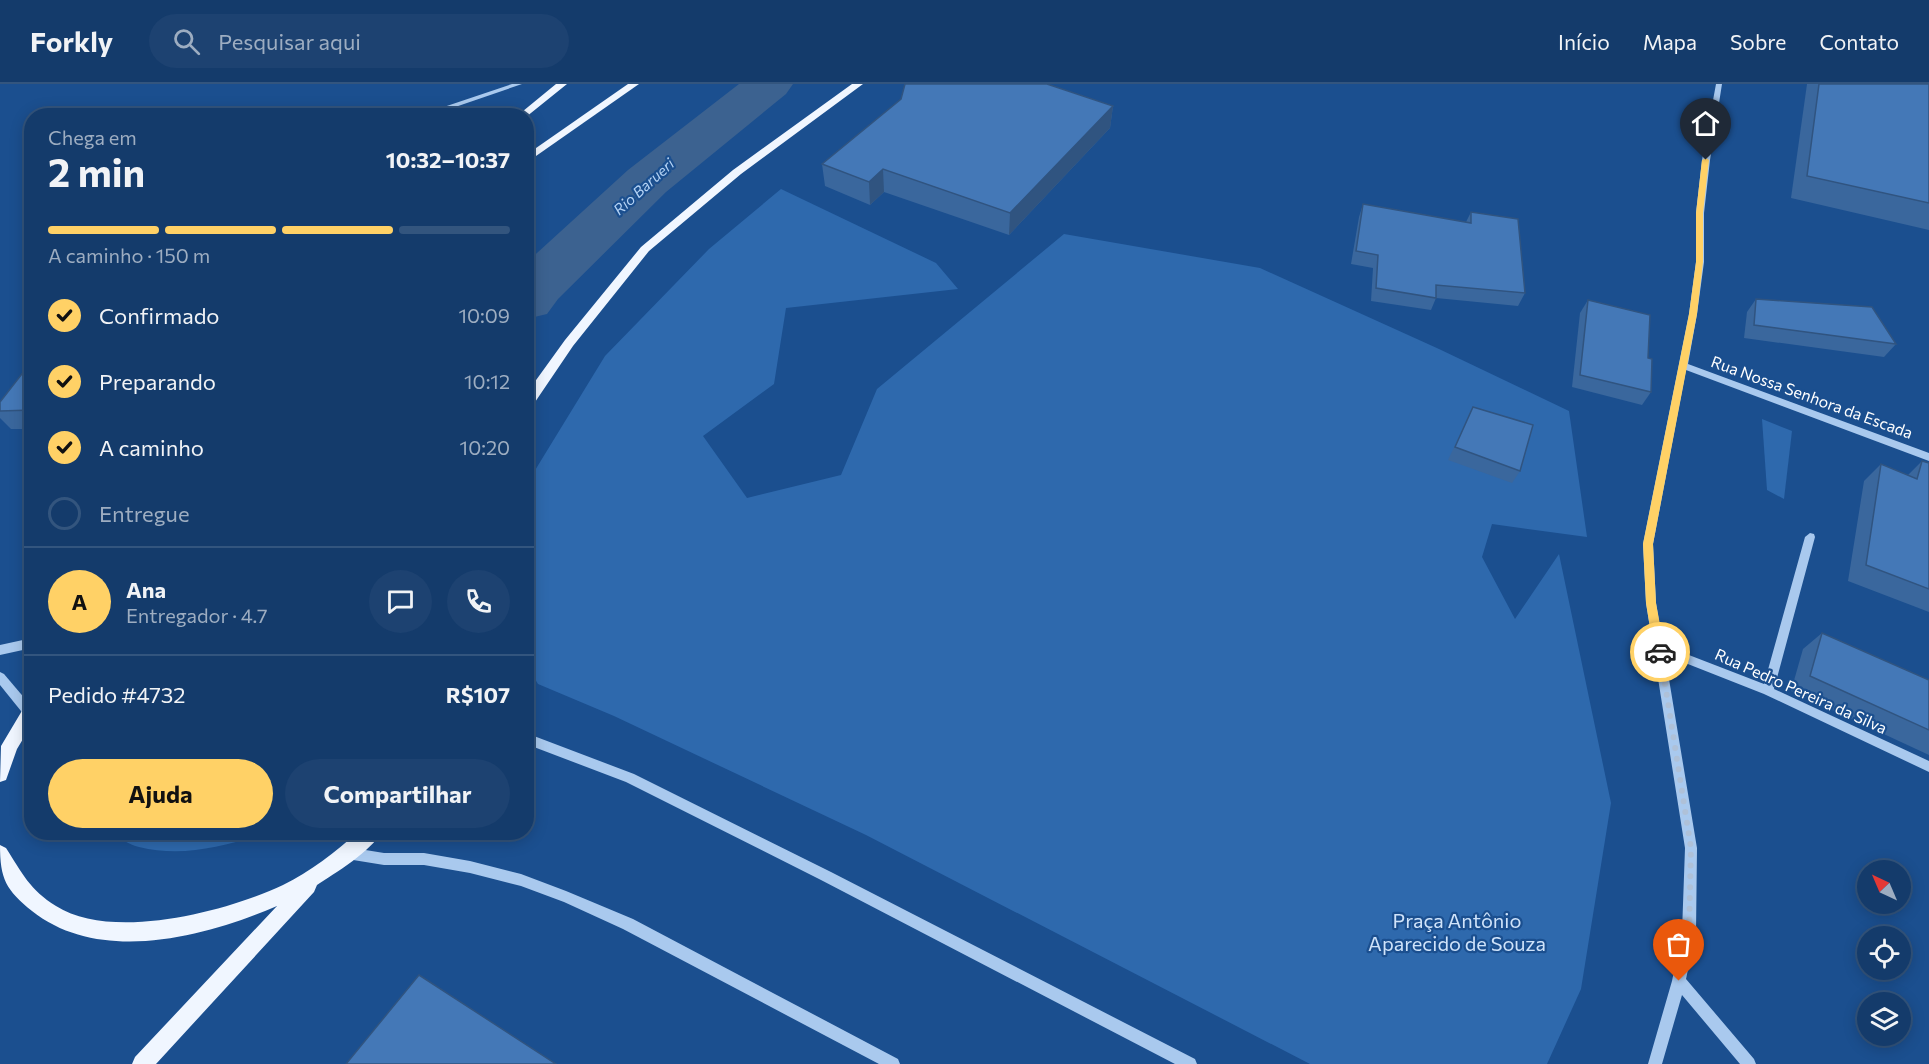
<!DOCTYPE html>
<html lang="pt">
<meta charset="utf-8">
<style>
:root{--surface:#143b6b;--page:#1d4271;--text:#f1f3f6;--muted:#9dadc1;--line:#33557e;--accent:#ffd166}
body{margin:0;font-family:Commissioner,sans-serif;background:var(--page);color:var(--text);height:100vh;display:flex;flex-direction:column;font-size:22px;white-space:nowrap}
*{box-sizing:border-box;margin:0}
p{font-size:20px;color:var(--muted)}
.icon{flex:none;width:33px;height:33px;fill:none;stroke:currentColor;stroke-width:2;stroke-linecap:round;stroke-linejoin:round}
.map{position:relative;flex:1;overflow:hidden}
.details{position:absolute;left:24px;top:24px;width:510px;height:732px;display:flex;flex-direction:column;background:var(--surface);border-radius:24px;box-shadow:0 3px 15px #0003,0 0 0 2px var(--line)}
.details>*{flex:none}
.needle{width:39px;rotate:316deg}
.controls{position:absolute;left:1857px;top:776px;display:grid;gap:12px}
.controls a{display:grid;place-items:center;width:54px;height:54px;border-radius:50%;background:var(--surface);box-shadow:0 3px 15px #0003,0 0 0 2px var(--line);font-size:30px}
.pin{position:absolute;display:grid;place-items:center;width:51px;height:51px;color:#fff;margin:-62px -26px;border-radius:50% 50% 50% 0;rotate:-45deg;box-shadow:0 0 6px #0007}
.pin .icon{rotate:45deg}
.courier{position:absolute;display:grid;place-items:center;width:60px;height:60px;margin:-30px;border:4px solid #ffd166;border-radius:50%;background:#fff;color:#222;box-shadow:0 2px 8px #0007}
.headline em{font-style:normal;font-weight:700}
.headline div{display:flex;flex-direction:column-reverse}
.headline{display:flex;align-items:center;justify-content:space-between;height:102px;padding:0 24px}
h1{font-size:39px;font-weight:700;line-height:45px}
.bar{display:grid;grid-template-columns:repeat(4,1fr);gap:9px 6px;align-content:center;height:72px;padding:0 24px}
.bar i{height:8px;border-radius:4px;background:var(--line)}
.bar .current{background:var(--accent)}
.bar p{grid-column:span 4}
.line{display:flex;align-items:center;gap:15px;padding:0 24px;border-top:2px solid var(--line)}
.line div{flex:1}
.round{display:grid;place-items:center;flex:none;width:63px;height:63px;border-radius:32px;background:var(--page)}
ol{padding:0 24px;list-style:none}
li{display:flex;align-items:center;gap:18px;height:66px}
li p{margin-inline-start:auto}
li .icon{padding:6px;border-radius:50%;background:var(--accent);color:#111;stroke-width:4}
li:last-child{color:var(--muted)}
li i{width:33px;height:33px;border:3px solid var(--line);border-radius:50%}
.button{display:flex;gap:12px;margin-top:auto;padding:12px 24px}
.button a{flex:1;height:69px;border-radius:36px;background:var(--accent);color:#111;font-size:24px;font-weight:700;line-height:69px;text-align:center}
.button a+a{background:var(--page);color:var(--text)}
header{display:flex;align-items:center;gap:36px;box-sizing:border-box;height:84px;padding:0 30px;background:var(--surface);border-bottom:2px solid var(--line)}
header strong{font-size:28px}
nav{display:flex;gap:33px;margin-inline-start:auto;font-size:21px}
.search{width:420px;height:54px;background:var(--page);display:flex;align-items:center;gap:15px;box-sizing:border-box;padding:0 21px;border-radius:33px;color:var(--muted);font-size:22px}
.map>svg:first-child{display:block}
.green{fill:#2e69ad}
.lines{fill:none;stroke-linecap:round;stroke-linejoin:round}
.river{fill:#3c6290;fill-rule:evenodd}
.minor{fill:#a9c9ee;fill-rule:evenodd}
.major{fill:#f0f6ff;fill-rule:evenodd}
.wall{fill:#3a679d}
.shaded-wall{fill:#305480}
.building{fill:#4478b7;stroke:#305480;stroke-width:1.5}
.route{fill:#ffd166}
.done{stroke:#afc1d8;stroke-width:6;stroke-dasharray:0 10.8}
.labels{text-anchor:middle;stroke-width:4.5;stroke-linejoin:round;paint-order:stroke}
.far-water-label{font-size:15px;font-style:italic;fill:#b5d3f5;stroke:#1b4f8f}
.street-label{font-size:16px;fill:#fff;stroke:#1b4f8f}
.near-park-label{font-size:20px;fill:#cfe3fa;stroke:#1b4f8f}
</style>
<header>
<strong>Forkly</strong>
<div class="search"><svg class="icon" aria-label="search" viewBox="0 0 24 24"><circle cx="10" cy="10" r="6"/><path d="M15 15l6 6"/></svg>Pesquisar aqui</div>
<nav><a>Início</a><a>Mapa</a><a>Sobre</a><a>Contato</a></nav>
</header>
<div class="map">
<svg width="1929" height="980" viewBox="0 0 1929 980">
<rect width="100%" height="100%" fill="#1b4f8f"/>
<g class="green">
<path d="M781 105 936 179 958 205 786 224 774 300 703 352 747 414 841 391 877 305 1064 150 1260 184 1439 265 1569 327 1587 453 1492 440 1482 473 1515 535 1559 470 1611 719 1581 905 1547 980H1310L866 751 614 632 538 600 527 582 526 401 605 272 709 165Z"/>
<path d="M1762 335 1792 347 1784 415 1767 406Z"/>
<path d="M110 749H267C225 762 183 774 139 763 129 761 119 753 110 749Z"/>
</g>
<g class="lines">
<path class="river" d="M739 0H793L786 10 666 108 558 215 547 230 526 235V179L628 86Z"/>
<g class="minor">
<path d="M512 0H522L429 32H417Z"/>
<path d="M1716 0H1722L1710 76 1704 129V178L1697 230 1688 280 1929 369V377L1686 286 1653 460 1656 519 1663 561 1764 600 1805 453 1810 449 1814 450 1815 453 1774 605 1929 677V688L1764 610 1665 571 1697 764 1696 848 1686 895 1754 975 1756 980H1740L1682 911 1662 980H1648L1672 897 1682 848 1685 764 1646 519 1643 460 1689 230 1696 178V129L1702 76Z"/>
<path d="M32 554V564L0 571V561Z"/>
<path d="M0 588 4 590 32 623V632H25L0 601Z"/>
<path d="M526 649 634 690 831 788 1195 975 1197 980H1175L821 796 626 698 526 660Z"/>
<path d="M347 763 384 769H424L470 777 521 790 566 807 633 835 898 975 900 980H879L623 845 564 818 521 802 470 789 424 781H384L347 775 343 773 341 769 343 765Z"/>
</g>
<g class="major">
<path d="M556 0H567L526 33V32H517Z"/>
<path d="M628 0H639L526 79V71Z"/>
<path d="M852 0H863L741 90 649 167 573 262 531 324 526 325V310L565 256 641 163 733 86Z"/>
<path d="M32 618V640L17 665 6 696 0 698 1 662 26 620Z"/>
<path d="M358 748H381C373 766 334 790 317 801L314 808 156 980H132L135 973 277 822C205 853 100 881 32 827 6 806 0 795 0 761L6 764C22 789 30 806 56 822 112 858 228 827 283 801 310 788 335 768 358 748Z"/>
</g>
</g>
<g class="wall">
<path d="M1807 0H1929V146L1791 114Z"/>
<path d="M1113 22 1110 44 1009 151 884 108 870 121 825 102 822 80Z"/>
<path d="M1363 120 1466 138 1471 128 1525 209 1518 222 1436 214 1431 226 1371 217 1373 184 1351 180 1359 133Z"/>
<path d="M1756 215 1896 260 1884 273 1744 254 1747 228Z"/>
<path d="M1588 216 1648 274 1651 308 1642 321 1572 303 1580 229Z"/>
<path d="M32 277V345H11L0 334V318Z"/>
<path d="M1473 323 1520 387 1512 399 1448 376Z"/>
<path d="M1922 377 1929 379V528L1848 497 1864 397 1881 380 1908 391Z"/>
<path d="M1822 549 1929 596V671L1791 607 1803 565Z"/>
</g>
<g class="shaded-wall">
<path d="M1113 22 1110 44 1009 151 1010 129Z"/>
<path d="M883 85 884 108 870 121 869 98Z"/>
</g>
<g class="building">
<path d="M905 0H1047L1113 22 1010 129 883 85 869 98 822 80 901 15Z"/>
<path d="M1819 0H1929V119L1807 92Z"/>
<path d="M1363 120 1471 139V128L1518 135 1525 209 1436 201V214L1376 204 1378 171 1356 167Z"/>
<path d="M1756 215 1872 223 1896 260 1754 241Z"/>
<path d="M1588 216 1650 231 1648 274 1652 275 1651 308 1580 291Z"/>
<path d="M32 277V326L0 327V318Z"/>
<path d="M1473 323 1533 341 1520 387 1455 363Z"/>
<path d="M1922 377 1929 379V505L1866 481 1881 380 1917 395Z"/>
<path d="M1822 549 1929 596V646L1810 592Z"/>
<path d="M419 891 556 980H346Z"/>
</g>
<path class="route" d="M1706 74 1709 76 1703 129V178L1697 230 1653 460 1656 519 1665 568 1660 573 1654 568 1646 519 1643 460 1689 230 1696 178V129L1702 76Z"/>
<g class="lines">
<path class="done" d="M1660 568 1691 764 1689 848 1679 897"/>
</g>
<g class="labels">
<g class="far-water-label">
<text transform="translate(644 103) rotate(-42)" y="5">Rio Barueri</text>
</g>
<g class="street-label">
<text transform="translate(1812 313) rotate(20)" y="6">Rua Nossa Senhora da Escada</text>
<text transform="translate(1801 607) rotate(24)" y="6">Rua Pedro Pereira da Silva</text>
</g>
<g class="near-park-label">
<text x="1457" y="844">Praça Antônio<tspan x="1457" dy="23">Aparecido de Souza</tspan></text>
</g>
</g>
</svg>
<div class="controls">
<a><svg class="needle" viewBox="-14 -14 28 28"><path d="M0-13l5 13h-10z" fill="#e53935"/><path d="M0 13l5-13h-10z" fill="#9dadc1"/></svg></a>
<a><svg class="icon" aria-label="locate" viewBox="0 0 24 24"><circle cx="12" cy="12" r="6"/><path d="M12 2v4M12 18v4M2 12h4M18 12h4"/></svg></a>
<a><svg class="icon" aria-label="layers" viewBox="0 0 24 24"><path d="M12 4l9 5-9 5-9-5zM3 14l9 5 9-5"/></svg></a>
</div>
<div class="pin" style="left:1679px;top:897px;background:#ea580c"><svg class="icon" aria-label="bag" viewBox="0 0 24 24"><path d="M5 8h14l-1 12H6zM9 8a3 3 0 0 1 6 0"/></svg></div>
<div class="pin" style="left:1706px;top:76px;background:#1f2937"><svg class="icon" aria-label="home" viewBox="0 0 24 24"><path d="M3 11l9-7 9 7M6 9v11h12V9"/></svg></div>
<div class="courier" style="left:1660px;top:568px"><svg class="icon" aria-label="car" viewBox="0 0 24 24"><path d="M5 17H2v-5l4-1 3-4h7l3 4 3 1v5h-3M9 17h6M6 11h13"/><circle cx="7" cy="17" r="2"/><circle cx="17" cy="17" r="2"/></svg></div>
<section class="details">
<div class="headline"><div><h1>2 min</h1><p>Chega em</p></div><em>10:32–10:37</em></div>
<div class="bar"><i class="current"></i><i class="current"></i><i class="current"></i><i></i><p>A caminho · 150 m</p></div>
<ol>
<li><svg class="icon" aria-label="check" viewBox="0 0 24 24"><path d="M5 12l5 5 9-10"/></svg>Confirmado<p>10:09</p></li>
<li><svg class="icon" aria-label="check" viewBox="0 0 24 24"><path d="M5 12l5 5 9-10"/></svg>Preparando<p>10:12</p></li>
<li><svg class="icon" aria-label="check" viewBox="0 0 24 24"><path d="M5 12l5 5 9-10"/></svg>A caminho<p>10:20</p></li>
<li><i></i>Entregue</li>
</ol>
<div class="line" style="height:108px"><b class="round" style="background:var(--accent);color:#111">A</b><div><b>Ana</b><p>Entregador · 4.7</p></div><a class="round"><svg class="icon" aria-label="chat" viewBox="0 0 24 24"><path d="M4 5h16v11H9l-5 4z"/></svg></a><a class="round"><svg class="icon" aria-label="phone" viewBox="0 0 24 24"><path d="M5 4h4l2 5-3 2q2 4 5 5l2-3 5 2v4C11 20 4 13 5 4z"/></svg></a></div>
<div class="line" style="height:78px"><div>Pedido #4732</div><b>R$107</b></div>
<div class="button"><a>Ajuda</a><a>Compartilhar</a></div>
</section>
</div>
